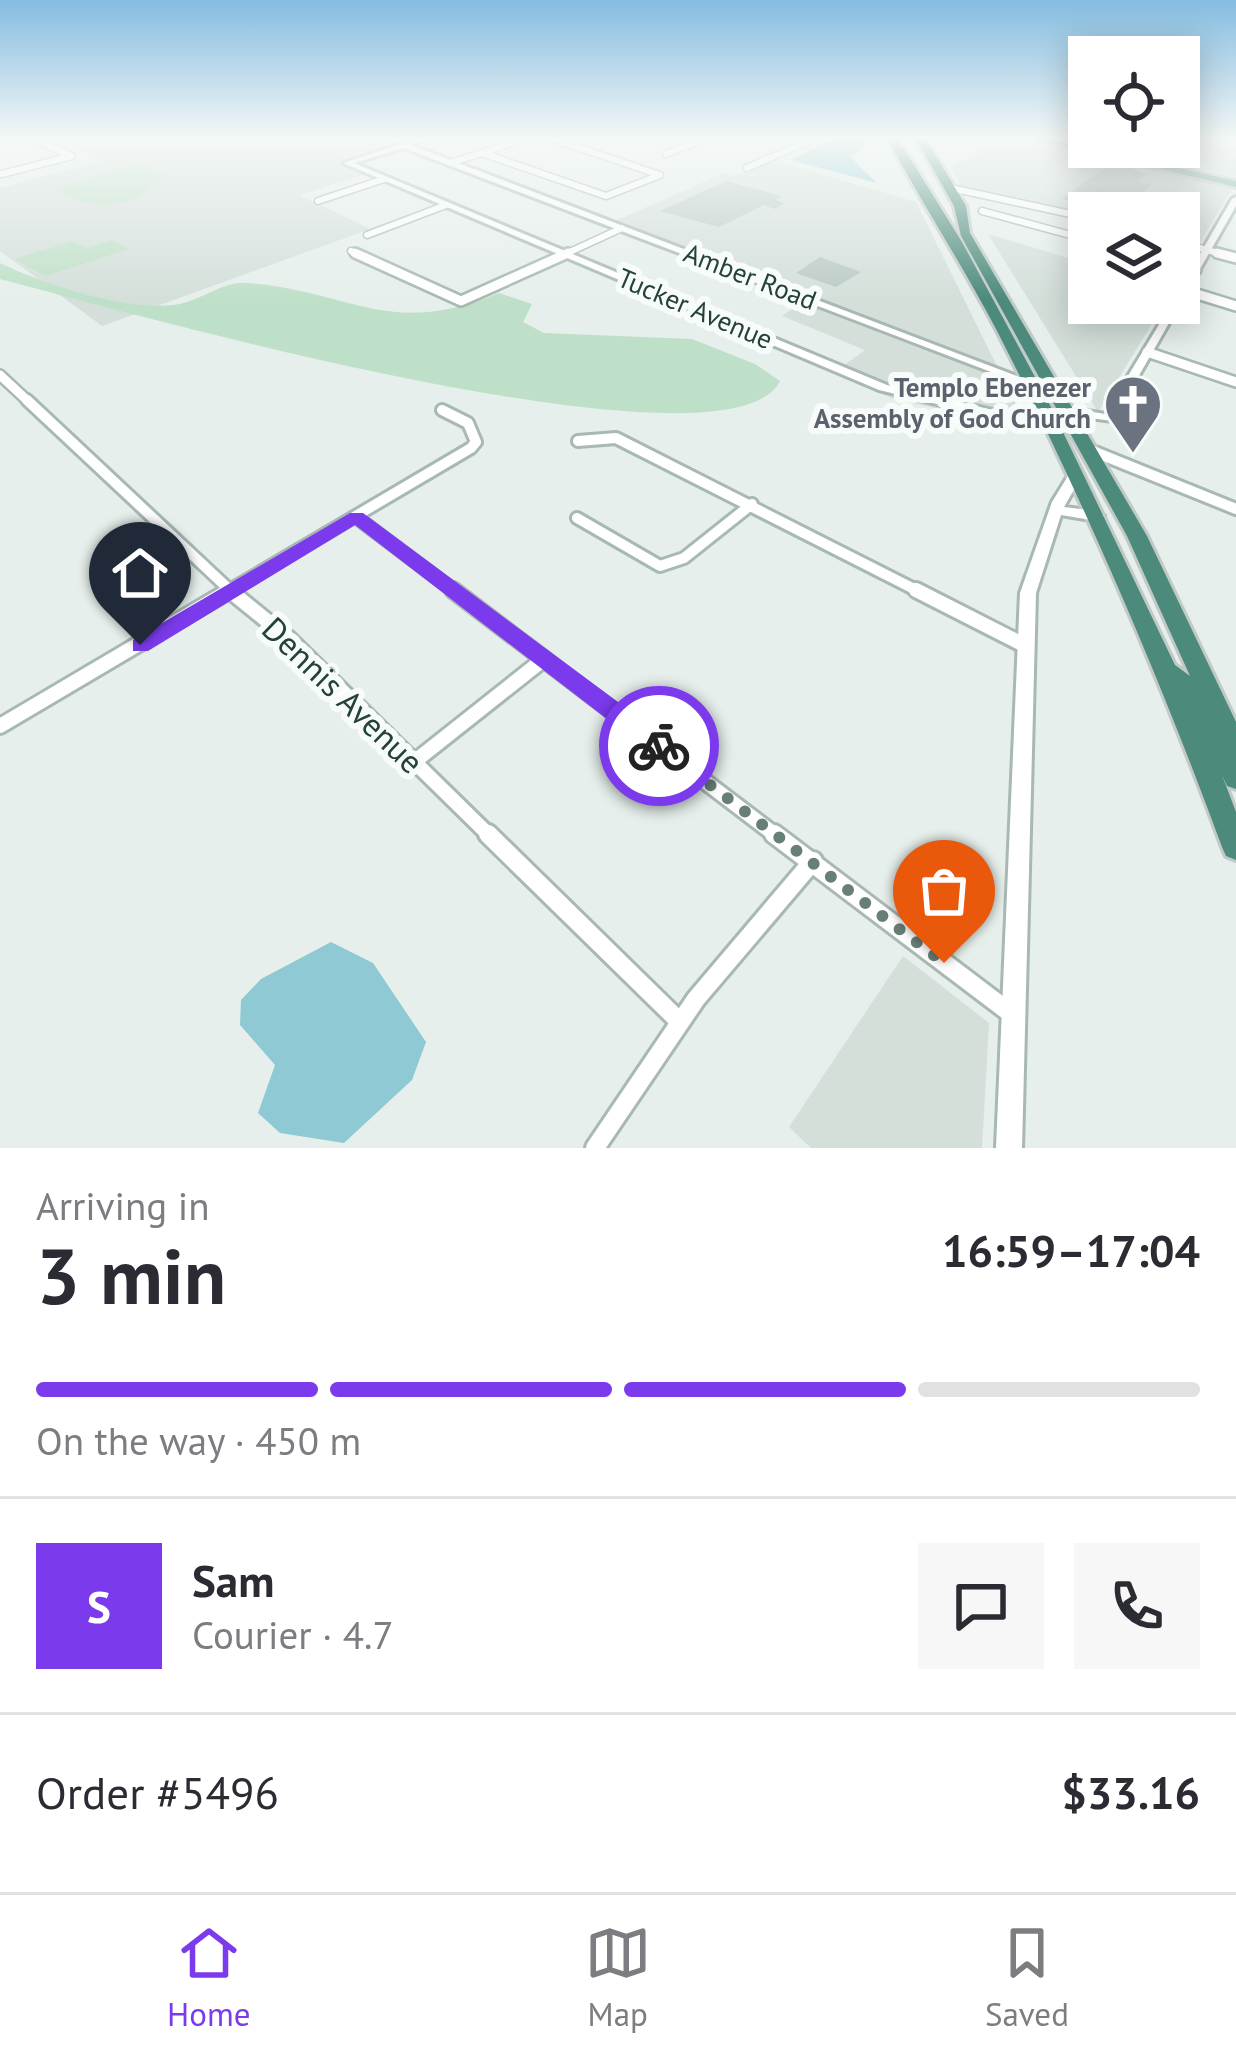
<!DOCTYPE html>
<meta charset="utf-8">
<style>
:root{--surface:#fff;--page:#f7f7f7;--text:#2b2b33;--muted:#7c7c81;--line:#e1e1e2;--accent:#7c3aed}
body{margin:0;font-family:"PT Sans",sans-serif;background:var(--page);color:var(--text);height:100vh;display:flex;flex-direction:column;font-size:45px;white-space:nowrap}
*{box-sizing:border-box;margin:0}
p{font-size:39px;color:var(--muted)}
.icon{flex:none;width:66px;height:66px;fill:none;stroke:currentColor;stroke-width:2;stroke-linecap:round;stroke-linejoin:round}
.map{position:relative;height:1148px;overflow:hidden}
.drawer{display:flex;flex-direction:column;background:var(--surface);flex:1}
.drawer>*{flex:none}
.tools{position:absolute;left:1068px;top:36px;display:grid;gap:24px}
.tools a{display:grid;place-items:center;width:132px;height:132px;border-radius:0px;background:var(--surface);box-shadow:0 6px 30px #0003;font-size:60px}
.pin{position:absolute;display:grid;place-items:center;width:102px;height:102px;color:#fff;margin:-123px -51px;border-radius:50% 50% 50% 0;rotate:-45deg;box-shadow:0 0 12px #0007}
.pin .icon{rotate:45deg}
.courier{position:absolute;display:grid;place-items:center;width:120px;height:120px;margin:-60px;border:9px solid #7c3aed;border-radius:50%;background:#fff;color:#222;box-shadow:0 3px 15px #0007}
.overview em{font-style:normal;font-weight:600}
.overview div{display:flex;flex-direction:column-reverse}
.overview{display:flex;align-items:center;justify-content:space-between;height:204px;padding:0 36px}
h1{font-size:78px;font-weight:600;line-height:90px}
.bar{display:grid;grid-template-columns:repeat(4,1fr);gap:18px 12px;align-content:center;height:144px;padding:0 36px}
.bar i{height:15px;border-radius:9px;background:var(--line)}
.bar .on{background:var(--accent)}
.bar p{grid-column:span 4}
.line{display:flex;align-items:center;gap:30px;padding:0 36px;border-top:3px solid var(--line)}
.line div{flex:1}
.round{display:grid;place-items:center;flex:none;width:126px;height:126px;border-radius:0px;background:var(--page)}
.tabs{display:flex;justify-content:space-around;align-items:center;height:168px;border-top:3px solid var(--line);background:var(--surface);font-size:33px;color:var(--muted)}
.tabs a{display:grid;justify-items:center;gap:6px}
.tabs .on{color:var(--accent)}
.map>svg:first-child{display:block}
.built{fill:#d4dfda}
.green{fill:#bfe0c8}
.water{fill:#8ec9d4}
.building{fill:#bbcac4}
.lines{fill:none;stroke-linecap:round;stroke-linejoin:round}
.minor-far4-casing{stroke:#a8b8b2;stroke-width:9}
.minor-far3-casing{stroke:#a8b8b2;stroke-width:14}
.minor-far2-casing{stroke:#a8b8b2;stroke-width:16}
.minor-far1-casing{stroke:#a8b8b2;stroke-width:20}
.minor-casing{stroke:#a8b8b2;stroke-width:24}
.tertiary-casing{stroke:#a8b8b2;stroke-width:6}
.primary-casing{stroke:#c2cac8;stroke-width:6}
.trunk-casing{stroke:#c2cac8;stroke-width:6}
.minor-far4{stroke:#fff;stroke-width:6}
.minor-far3{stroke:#fff;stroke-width:9}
.minor-far2{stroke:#fff;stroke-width:10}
.minor-far1{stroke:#fff;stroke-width:14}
.minor{stroke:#fff;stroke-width:18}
.tertiary{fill:#fff;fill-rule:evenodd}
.primary{fill:#6aa596;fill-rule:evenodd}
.trunk{fill:#4c8a7c;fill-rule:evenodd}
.route{fill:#7c3aed}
.done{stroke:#687f78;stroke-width:12;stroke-dasharray:0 21.6}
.labels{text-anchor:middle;stroke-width:12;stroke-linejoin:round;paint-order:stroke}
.far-street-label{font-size:27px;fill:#24423a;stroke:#f7fbf9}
.far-worship-label{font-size:27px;font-weight:bold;fill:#5b616d;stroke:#f7fbf9;text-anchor:end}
.street-label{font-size:33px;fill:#24423a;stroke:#f7fbf9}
</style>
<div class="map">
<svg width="1236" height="1148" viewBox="0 0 1236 1148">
<rect width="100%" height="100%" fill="#e6efeb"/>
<g class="built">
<path d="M61 139H396L404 142 338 163 362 175 300 195 370 229 102 326 0 251V188L101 161 50 142Z"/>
<path d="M1001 139H1032L1233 187 1199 244 1179 239V213L1089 215 961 187 951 167Z"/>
<path d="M1212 141 1236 146V177L1101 147 1179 144 1203 149Z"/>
<path d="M772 160 916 202 1028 429 894 399 833 373 865 350 782 316 813 295 615 221 724 173 735 176Z"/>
<path d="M988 234 1075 260 1079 284 1089 287V303H1141L1161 309 1098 412Z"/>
<path d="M903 956 989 1023 982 1148H811L789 1127Z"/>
</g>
<g class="green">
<path d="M141 163 162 176C132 212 91 212 54 189Z"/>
<path d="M112 240 129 249 45 276 15 259 72 241 86 248Z"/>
<path d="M0 263C43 284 140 317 187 302 207 296 226 281 248 283 350 291 390 339 499 293L532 304 523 322 544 333 692 339 755 364 780 381C729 485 106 306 0 279Z"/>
</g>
<g class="water">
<path d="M834 139H861L864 146 850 157 877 183 791 160Z"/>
<path d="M331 942 373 963 426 1042 412 1080 344 1143 280 1133 258 1113 275 1065 240 1025 241 1000 261 979Z"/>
</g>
<g class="building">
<path d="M1113 162 1146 174 1137 181 1152 185 1129 203 1148 207 1140 213H1116L1062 199Z"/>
<path d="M726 181 782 196 775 200 785 203 774 209 764 205 719 227 660 211Z"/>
<path d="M820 257 861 272 836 287 796 273Z"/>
</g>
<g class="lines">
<defs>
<g id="minor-far4">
<path d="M35 139 71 156"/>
<path d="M522 139 482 153 606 196 660 175 553 139"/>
<path d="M666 154 704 139"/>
<path d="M450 163 482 153"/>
<path d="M747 168 813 139"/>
<path d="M2 174 72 156"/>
<path d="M951 188 1089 218"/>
<path d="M318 201 384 179"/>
<path d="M982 211 1089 240"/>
<path d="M367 235 446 205"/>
<path d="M1179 242 1228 256"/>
<path d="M351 251 361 256"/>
<path d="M561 256 622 228"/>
</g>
<g id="minor-far3">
<path d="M355 253 461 301 568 253"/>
<path d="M1217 253 1236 258"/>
<path d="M1179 266 1196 270"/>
<path d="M1184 290 1236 306"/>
<path d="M1147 352 1236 382"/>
<path d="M0 375 30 403"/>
</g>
<g id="minor-far2">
<path d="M27 400 233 593"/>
<path d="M578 441 616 438 922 593"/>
<path d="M1090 450 1236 509"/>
<path d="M356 517 457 593"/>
<path d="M577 518 660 566 684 558 752 504"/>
<path d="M225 593 471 448 476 442 468 423 442 410"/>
</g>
<g id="minor-far1">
<path d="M229 590 288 638 491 837"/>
<path d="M453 590 778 837"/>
<path d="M916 590 1024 645"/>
<path d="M0 726 230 590"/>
<path d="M414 762 544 659"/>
</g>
<g id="minor">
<path d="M488 834 680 1022"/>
<path d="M774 834 1013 1015"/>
<path d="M595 1148 696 999 813 861"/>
</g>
<g id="tertiary">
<path d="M417 139H428L411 145 1035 383 1029 386 1025 385 404 148 354 163 887 385 1056 425 1058 428 1052 432 879 390 343 163Z"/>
<path d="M1236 197V206L1113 421 1066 415 1064 412 1070 408 1105 414 1172 303H1179V290L1232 199Z"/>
<path d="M1076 470 1083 474 1064 507 1097 511 1104 516 1097 521 1061 515 1036 593 1022 1148H996L1020 593 1052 502 1071 471Z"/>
</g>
<path id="primary" d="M1037 139H1052L1236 181V187Z"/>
<path id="trunk" d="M888 139H898L962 242 1048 401 1175 665 1190 676 1127 536 961 236 954 206 916 139H926L966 206 970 233 1147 536 1236 722V789L1227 786 1222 775 1236 812V860L1226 856 1222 847C1157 670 1082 497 996 329 962 264 922 204 888 139Z"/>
</defs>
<use href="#minor-far4" class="minor-far4-casing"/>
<use href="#minor-far3" class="minor-far3-casing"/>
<use href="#minor-far2" class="minor-far2-casing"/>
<use href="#minor-far1" class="minor-far1-casing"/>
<use href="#minor" class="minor-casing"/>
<use href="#tertiary" class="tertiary-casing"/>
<use href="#primary" class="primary-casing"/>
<use href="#trunk" class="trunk-casing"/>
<use href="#minor-far4" class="minor-far4"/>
<use href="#minor-far3" class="minor-far3"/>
<use href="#minor-far2" class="minor-far2"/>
<use href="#minor-far1" class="minor-far1"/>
<use href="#minor" class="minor"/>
<use href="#tertiary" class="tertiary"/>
<use href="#primary" class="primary"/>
<use href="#trunk" class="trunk"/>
</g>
<linearGradient id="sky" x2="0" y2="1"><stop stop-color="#84bce0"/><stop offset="0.46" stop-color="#f4f8f6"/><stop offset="1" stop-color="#f4f8f6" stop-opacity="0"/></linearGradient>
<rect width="1236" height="300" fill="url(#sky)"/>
<path class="route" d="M350 513H363L668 739V753H651L355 525 148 651H133V640Z"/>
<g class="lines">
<path class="done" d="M659 746 944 963"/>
</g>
<defs>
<symbol id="church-pin" viewBox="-11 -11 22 30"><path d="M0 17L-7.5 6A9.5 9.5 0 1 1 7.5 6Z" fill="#6b7280" stroke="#f7fbf9"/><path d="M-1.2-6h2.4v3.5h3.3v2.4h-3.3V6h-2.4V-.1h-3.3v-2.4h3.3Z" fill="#fff"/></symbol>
</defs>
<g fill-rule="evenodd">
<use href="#church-pin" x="1100" y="371" width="66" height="90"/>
</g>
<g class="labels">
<g class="far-street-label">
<text transform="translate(750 277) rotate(21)" y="9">Amber Road</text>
<text transform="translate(695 309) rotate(23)" y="9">Tucker Avenue</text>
</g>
<g class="far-worship-label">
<text x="1091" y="397">Templo Ebenezer<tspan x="1091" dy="31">Assembly of God Church</tspan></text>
</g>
<g class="street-label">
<text transform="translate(343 695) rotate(44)" y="12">Dennis Avenue</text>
</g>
</g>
</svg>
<div class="tools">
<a><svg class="icon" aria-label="locate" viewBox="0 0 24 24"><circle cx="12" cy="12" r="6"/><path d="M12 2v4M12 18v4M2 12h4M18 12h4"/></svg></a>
<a><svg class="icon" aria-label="layers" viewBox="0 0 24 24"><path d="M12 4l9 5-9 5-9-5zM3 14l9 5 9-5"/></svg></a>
</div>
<div class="pin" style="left:944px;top:963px;background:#ea580c"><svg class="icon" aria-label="bag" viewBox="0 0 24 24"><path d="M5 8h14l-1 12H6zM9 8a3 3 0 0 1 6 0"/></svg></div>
<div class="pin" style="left:140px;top:645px;background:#1f2937"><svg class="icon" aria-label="home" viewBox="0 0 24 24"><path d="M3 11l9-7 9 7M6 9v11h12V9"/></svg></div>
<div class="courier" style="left:659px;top:746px"><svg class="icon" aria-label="bike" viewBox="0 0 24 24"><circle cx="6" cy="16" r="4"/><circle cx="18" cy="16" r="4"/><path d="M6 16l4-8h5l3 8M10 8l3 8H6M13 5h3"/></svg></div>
</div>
<section class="drawer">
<div class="overview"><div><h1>3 min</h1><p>Arriving in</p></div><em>16:59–17:04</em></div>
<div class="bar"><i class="on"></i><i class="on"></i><i class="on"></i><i></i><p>On the way · 450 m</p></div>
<div class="line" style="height:216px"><b class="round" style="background:var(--accent);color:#fff">S</b><div><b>Sam</b><p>Courier · 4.7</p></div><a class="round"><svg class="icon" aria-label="chat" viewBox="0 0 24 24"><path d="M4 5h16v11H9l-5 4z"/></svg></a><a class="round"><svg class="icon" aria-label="phone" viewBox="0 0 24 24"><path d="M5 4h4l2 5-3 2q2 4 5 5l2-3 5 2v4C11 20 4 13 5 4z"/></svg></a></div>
<div class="line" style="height:156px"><div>Order #5496</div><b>$33.16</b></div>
</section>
<nav class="tabs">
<a class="on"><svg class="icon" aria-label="home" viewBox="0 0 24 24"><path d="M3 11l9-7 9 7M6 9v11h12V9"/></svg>Home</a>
<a><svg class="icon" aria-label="map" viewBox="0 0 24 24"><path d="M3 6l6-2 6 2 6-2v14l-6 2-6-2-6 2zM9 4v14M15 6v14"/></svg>Map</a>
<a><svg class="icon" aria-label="saved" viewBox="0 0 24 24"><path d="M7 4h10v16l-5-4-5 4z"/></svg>Saved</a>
</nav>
